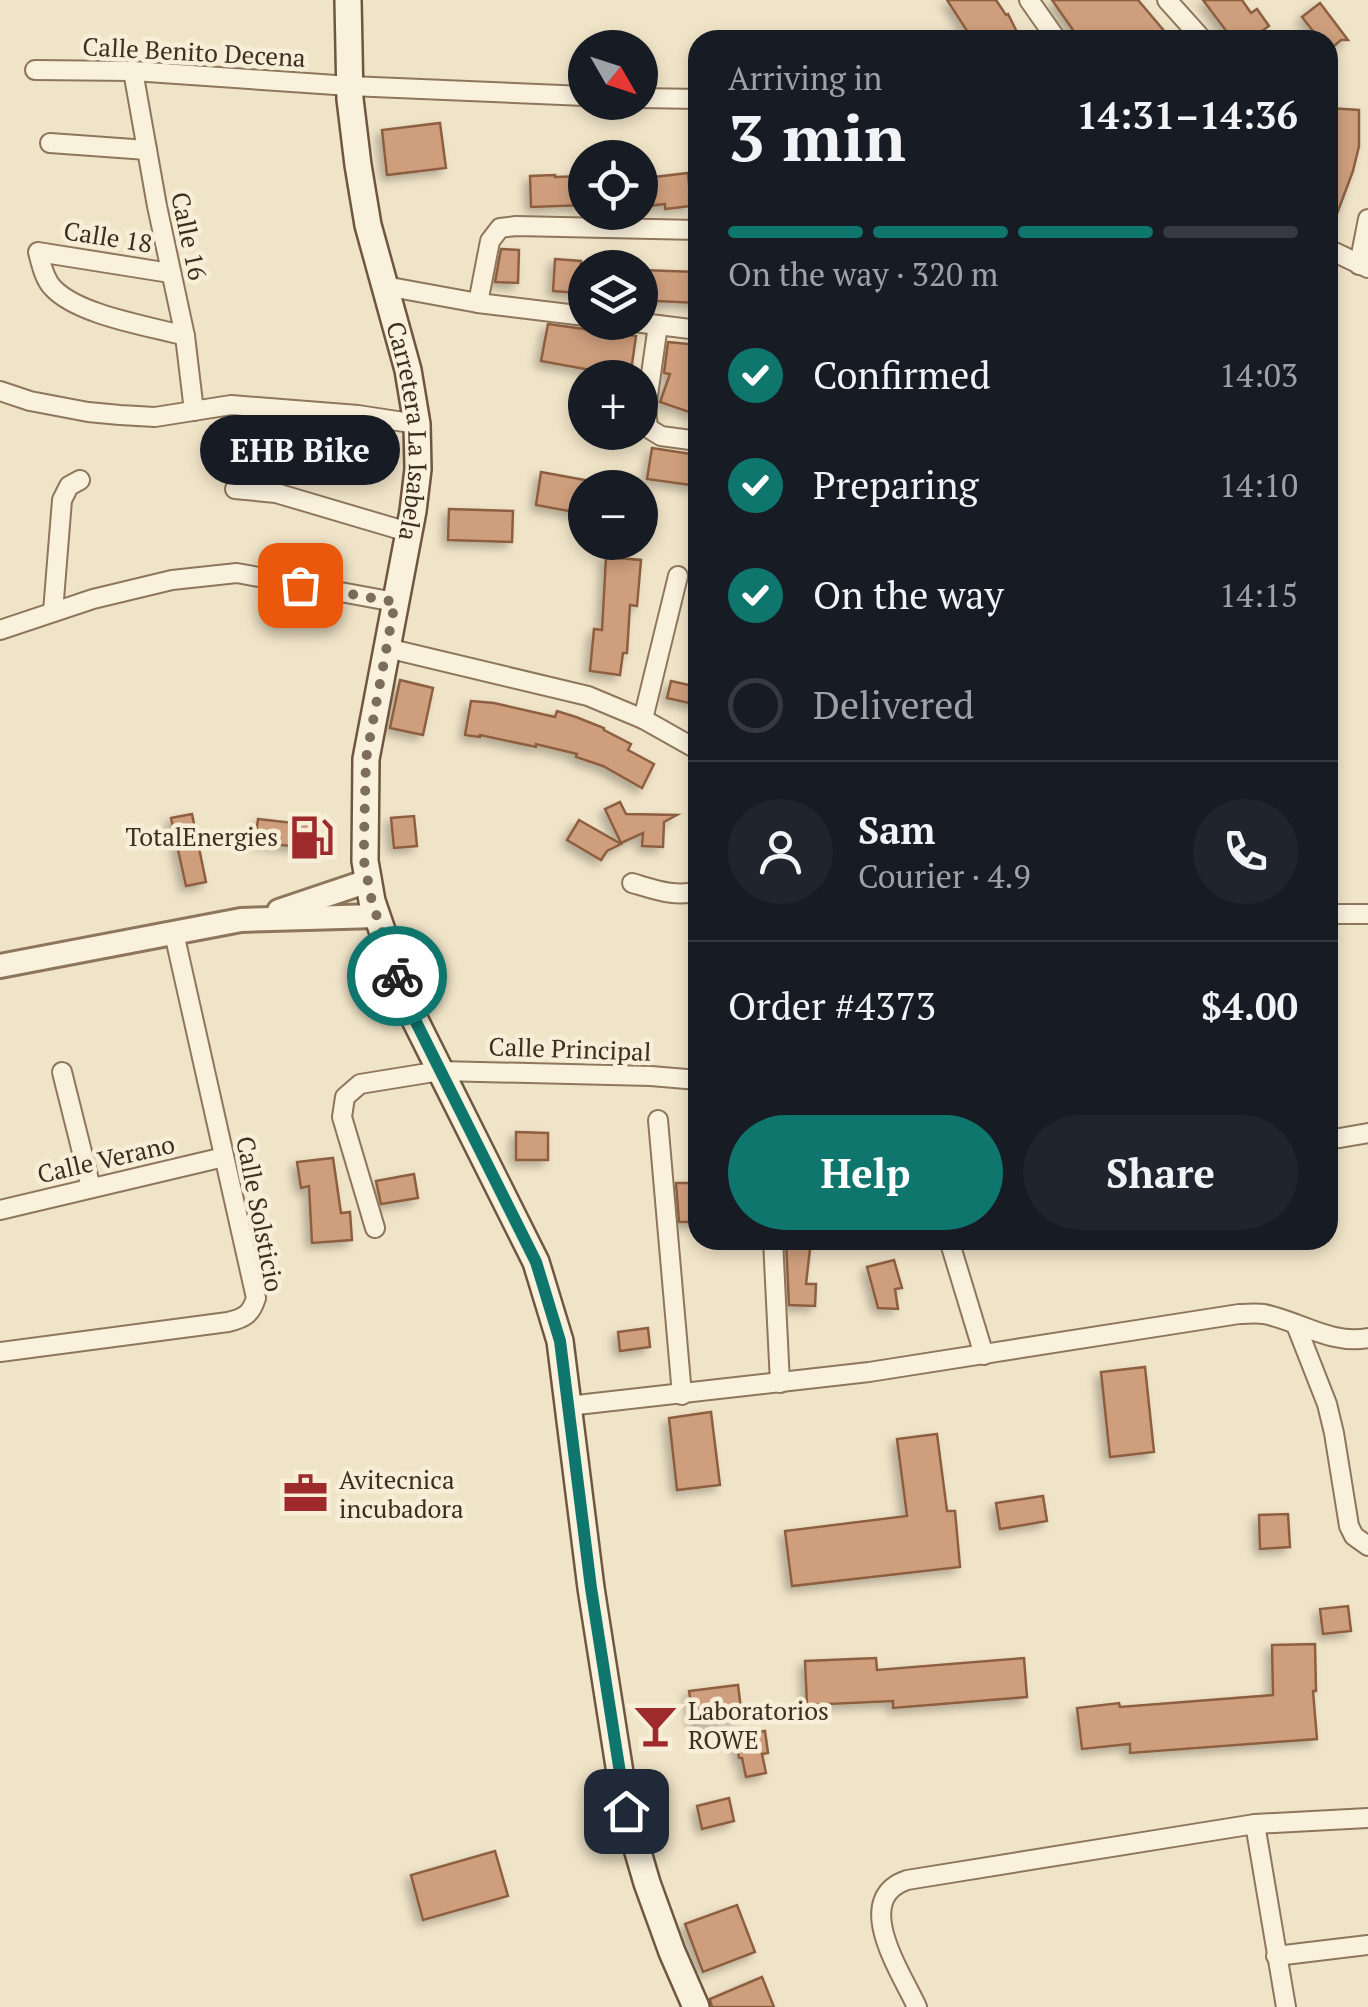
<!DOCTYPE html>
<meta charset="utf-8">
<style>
:root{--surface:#171b24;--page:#20242c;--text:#f1f3f6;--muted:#9ea1a6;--line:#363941;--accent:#0f766e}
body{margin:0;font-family:"PT Serif",serif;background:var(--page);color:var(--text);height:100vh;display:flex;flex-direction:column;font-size:38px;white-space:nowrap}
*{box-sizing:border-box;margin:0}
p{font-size:32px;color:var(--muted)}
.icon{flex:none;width:55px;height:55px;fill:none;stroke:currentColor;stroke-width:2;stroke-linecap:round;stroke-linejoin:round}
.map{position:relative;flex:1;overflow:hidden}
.drawer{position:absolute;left:688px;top:30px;width:650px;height:1220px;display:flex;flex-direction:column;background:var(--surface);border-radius:30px;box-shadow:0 5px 15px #0003}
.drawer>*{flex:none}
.needle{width:65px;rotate:129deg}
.tools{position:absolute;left:568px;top:30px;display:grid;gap:20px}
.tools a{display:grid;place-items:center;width:90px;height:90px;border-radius:50%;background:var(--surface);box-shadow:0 5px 15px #0003;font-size:50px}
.pin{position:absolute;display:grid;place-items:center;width:85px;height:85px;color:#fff;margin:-42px;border-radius:20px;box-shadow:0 5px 15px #0006}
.courier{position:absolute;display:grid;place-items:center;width:100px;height:100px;margin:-50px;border:8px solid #0f766e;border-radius:50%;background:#fff;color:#222;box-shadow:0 2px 12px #0007}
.bubble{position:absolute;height:70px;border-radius:35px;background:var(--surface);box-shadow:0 5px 15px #0003;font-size:32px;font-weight:600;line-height:70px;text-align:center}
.headline em{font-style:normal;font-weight:600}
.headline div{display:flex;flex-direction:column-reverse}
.headline{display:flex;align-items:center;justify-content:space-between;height:170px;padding:0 40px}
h1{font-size:65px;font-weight:600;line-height:75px}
.bar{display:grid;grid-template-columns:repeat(4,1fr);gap:15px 10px;align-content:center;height:120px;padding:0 40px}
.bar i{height:12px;border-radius:8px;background:var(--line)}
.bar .on{background:var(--accent)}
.bar p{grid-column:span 4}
.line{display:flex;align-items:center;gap:25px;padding:0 40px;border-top:2px solid var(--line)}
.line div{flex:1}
.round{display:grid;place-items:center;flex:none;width:105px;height:105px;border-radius:52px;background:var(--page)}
ol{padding:0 40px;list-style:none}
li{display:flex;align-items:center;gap:30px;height:110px}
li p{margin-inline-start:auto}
li .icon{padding:10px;border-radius:50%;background:var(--accent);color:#fff;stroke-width:4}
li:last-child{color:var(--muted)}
li i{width:55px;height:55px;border:5px solid var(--line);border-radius:50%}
.action{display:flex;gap:20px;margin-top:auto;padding:20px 40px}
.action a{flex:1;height:115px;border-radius:60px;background:var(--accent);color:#fff;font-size:40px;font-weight:600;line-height:115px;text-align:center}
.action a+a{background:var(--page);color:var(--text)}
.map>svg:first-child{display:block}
.building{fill:#cf9f7d;stroke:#8d5f41;stroke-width:2.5;filter:url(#shadow)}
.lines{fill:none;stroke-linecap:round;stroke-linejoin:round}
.minor-casing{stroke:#8d765c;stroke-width:22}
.tertiary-casing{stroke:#8d765c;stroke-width:28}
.secondary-casing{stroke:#6f573f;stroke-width:30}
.minor{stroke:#faf1dc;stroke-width:18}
.tertiary{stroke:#faf1dc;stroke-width:22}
.secondary{stroke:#faf1dc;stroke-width:25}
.done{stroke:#7c6e5b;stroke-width:10;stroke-dasharray:0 18}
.route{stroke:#0f766e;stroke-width:12}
.labels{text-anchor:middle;stroke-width:9;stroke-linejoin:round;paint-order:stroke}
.street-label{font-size:25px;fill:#3d2e20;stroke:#f7eed8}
.poi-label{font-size:25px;fill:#3d2e20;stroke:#f7eed8;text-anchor:start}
</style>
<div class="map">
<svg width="1368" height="2007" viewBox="0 0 1368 2007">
<defs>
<filter id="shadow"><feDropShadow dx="-5" dy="5" stdDeviation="5" flood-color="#0004"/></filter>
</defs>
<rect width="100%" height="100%" fill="#f0e4c8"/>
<g class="building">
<path d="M947 0H996L1006 15 1008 14 1021 40H973Z"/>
<path d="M1052 0H1138L1166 33 1158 40H1080Z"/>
<path d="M1203 0H1242L1251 13 1257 9 1269 26 1249 40H1233Z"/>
<path d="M1320 3 1348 40H1341L1328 51V40H1320L1302 17Z"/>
<path d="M1328 108 1359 110V146L1353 171 1329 235H1328Z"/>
<path d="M440 123 446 168 387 175 382 130Z"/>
<path d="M654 172V177L688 173 691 206 665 209V204L640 207V174Z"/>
<path d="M555 175V177L585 176V205L531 207 530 176Z"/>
<path d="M501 249 519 250 518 283 495 282Z"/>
<path d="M555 259 581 261 578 293 553 291Z"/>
<path d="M640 270 698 272V303L656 301V299L640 298Z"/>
<path d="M548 324 636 336 630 378H595L596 371 541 361Z"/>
<path d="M668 342 698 345V415L660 402 670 374 664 373Z"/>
<path d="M652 448 698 455V486L647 479Z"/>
<path d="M541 472 585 480V514L536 505Z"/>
<path d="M449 509 513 511 512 542 448 540Z"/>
<path d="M606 557 641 560 637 606 630 605 627 653H623L620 675 590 671 594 629 602 630Z"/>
<path d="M400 680 433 688 423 735 390 728Z"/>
<path d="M671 681 698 687V705L667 698Z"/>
<path d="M471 701 494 703 555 717 557 711 576 717 604 728V730L631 744 628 750 654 764 642 788 603 766 576 757 577 754 536 744V747L480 735V737L465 735Z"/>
<path d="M620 802 626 814 677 815 664 822 663 847 642 846 643 833 621 843 605 809Z"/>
<path d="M192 814 206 882 186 886 171 818Z"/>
<path d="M414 816 417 846 394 848 391 818Z"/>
<path d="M258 819 320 826 317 849 255 842Z"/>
<path d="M579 820 621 844 607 851 601 860 567 840Z"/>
<path d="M516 1132 548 1133V1160H516Z"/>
<path d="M333 1158 341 1213 350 1212 352 1240 312 1243 309 1186 301 1188 297 1162Z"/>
<path d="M414 1174 418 1198 381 1204 376 1181Z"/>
<path d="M676 1183H698V1222H679Z"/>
<path d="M786 1240H811L806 1284H816L815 1306 789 1305Z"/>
<path d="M894 1260 902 1288 895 1289 898 1309 878 1308 867 1267Z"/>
<path d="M648 1328 650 1347 620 1351 618 1332Z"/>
<path d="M1145 1367 1154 1452 1110 1457 1101 1372Z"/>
<path d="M711 1412 720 1485 677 1490 669 1418Z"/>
<path d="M937 1434 947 1511H955L960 1567 792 1586 785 1531 907 1516 897 1439Z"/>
<path d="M1043 1496 1047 1521 1000 1529 996 1503Z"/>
<path d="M1288 1514 1290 1547 1260 1549 1259 1515Z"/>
<path d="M1348 1606 1351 1631 1323 1634 1320 1609Z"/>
<path d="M1315 1644 1316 1691H1313L1317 1739 1130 1753V1744L1082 1749 1077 1708 1119 1703 1120 1707 1273 1695 1272 1645Z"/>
<path d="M876 1658 877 1670 1024 1658 1027 1697 893 1708V1701L807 1705 805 1661Z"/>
<path d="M738 1685 742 1717 694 1724 689 1691Z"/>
<path d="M765 1731 768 1753 762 1754 766 1773 746 1777 742 1758H739L735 1736Z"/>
<path d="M729 1798 734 1821 702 1829 697 1806Z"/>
<path d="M495 1851 508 1896 423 1920 411 1875Z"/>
<path d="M737 1905 755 1952 703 1972 685 1924Z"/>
<path d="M762 1977 774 2007H712L710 1999Z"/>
</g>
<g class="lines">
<defs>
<g id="minor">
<path d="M1029 0 1057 40"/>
<path d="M1167 0 1203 40"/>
<path d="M35 70 133 71 350 86 585 96"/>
<path d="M133 71 157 206 185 336 194 411"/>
<path d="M640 98 698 99"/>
<path d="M50 143 147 150"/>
<path d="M1328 249 1368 268"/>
<path d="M1359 265 1368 219"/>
<path d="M170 273 38 252C41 263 44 279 53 288 78 315 149 326 185 336"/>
<path d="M385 286 478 303 585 316"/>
<path d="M478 303 490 241 500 228 516 226 698 230"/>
<path d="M634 322 698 330"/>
<path d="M658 325 646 409 648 428 661 436 698 441"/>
<path d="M0 391 30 401 88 412 120 415 155 417 231 405 358 415 417 424"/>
<path d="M235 489 276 493 408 532"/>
<path d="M53 612 62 500 69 486 80 480"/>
<path d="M0 630 93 599 172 580 237 573 395 602"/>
<path d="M387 648 588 696 643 719 698 750"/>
<path d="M643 719 678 576"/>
<path d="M632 883C653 889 676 898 698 891"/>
<path d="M1328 914H1368"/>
<path d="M62 1072 91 1188"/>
<path d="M658 1120 682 1395"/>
<path d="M1328 1140 1368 1133"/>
<path d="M0 1210 224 1157"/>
<path d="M375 1228 342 1117 345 1097 360 1084 440 1071 651 1076 698 1080"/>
<path d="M773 1240 780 1383"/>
<path d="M949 1240 984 1355"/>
<path d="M1296 1325 1327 1404 1334 1433 1349 1526 1354 1536 1368 1546"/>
<path d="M0 1352 228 1322C245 1318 251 1314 256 1298L174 933"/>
<path d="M568 1406 869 1372 1239 1314C1247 1314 1256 1313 1264 1314 1299 1321 1331 1345 1368 1338"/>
<path d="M1255 1824 1286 2007"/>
<path d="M1276 1956 1368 1945"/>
<path d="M917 2007C901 1972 851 1899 907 1880L1255 1824 1368 1818"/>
</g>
<g id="tertiary">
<path d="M279 911 368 881"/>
<path d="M0 966 241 920 377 916"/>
</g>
<g id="secondary">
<path id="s1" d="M348 0 350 99 358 165 368 225 408 370 417 424 418 469 413 511 366 759 365 861 372 901 408 1006 536 1262 560 1341 591 1588 626 1811 647 1883 672 1952 696 2007"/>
</g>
</defs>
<use href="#minor" class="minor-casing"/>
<use href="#tertiary" class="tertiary-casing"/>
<use href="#secondary" class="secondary-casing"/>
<use href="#minor" class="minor"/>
<use href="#tertiary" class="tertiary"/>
<use href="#secondary" class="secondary"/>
</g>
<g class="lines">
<path class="done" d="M300 585 395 602 366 759 364 839V861L372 902 397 976"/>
<path class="route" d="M397 976 408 1006 536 1262 560 1341 591 1588 626 1811"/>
</g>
<defs>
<symbol id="fuel-bare" viewBox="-9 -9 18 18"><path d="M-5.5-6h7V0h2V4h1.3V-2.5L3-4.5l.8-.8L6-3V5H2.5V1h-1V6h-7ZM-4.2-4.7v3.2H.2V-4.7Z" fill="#9e2a2b" stroke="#f7eed8" stroke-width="2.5" paint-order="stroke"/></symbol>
<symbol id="office-bare" viewBox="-9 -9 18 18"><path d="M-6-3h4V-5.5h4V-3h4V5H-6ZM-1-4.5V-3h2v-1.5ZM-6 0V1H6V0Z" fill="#9e2a2b" stroke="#f7eed8" stroke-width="2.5" paint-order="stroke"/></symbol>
<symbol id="bar-bare" viewBox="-9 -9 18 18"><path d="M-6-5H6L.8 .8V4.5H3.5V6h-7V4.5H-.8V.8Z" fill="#9e2a2b" stroke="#f7eed8" stroke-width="2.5" paint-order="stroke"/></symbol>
</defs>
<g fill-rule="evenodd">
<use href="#fuel-bare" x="280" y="806" width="63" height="63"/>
<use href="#office-bare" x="274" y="1462" width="63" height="63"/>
<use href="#bar-bare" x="624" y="1694" width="63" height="63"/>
</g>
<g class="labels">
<g class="street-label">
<text transform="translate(194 52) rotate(3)" y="9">Calle Benito Decena</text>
<text transform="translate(189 236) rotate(78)" y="9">Calle 16</text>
<text transform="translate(108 237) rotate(9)" y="9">Calle 18</text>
<text dy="9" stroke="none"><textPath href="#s1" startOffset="438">Carretera La Isabela</textPath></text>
<text transform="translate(570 1049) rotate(2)" y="9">Calle Principal</text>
<text transform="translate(106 1159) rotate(-13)" y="9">Calle Verano</text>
<text transform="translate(260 1214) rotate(79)" y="9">Calle Solsticio</text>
</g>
<g class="poi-label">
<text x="278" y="846" text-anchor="end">TotalEnergies</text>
<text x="339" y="1489">Avitecnica<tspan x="339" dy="29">incubadora</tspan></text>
<text x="688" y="1720">Laboratorios<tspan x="688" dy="29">ROWE</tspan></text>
</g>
</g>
</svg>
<div class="tools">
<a><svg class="needle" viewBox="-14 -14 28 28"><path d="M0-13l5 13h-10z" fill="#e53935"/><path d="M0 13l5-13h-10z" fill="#9ea1a6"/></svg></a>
<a><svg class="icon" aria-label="locate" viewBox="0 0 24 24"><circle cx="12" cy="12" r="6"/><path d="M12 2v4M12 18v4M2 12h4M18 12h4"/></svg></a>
<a><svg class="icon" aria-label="layers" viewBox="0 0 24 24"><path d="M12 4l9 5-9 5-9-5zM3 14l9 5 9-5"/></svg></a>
<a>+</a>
<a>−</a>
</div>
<div class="pin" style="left:300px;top:585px;background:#ea580c"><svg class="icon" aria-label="bag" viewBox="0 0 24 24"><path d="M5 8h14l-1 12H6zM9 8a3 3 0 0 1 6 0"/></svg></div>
<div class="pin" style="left:626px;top:1811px;background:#1f2937"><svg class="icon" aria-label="home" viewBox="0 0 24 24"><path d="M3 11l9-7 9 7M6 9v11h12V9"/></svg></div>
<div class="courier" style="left:397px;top:976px"><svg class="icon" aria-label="bike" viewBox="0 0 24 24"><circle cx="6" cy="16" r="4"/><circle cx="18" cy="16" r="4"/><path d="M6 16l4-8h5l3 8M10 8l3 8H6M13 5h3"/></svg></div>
<div class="bubble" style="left:200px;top:415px;width:200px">EHB Bike</div>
<section class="drawer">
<div class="headline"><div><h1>3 min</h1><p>Arriving in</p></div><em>14:31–14:36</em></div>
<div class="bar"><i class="on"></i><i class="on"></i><i class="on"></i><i></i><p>On the way · 320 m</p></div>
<ol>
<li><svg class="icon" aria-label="check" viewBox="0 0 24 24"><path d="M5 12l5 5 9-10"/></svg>Confirmed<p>14:03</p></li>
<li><svg class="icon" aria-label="check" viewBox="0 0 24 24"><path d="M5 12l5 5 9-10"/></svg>Preparing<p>14:10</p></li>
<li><svg class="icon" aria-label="check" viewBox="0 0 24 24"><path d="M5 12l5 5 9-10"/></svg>On the way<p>14:15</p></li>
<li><i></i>Delivered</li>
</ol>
<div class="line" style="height:180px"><a class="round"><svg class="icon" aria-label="person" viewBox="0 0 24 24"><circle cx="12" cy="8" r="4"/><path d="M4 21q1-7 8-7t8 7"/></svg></a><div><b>Sam</b><p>Courier · 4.9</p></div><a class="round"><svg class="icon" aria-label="phone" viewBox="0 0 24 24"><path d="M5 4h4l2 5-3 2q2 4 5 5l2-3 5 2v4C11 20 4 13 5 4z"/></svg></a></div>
<div class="line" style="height:130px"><div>Order #4373</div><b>$4.00</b></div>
<div class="action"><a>Help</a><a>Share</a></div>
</section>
</div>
